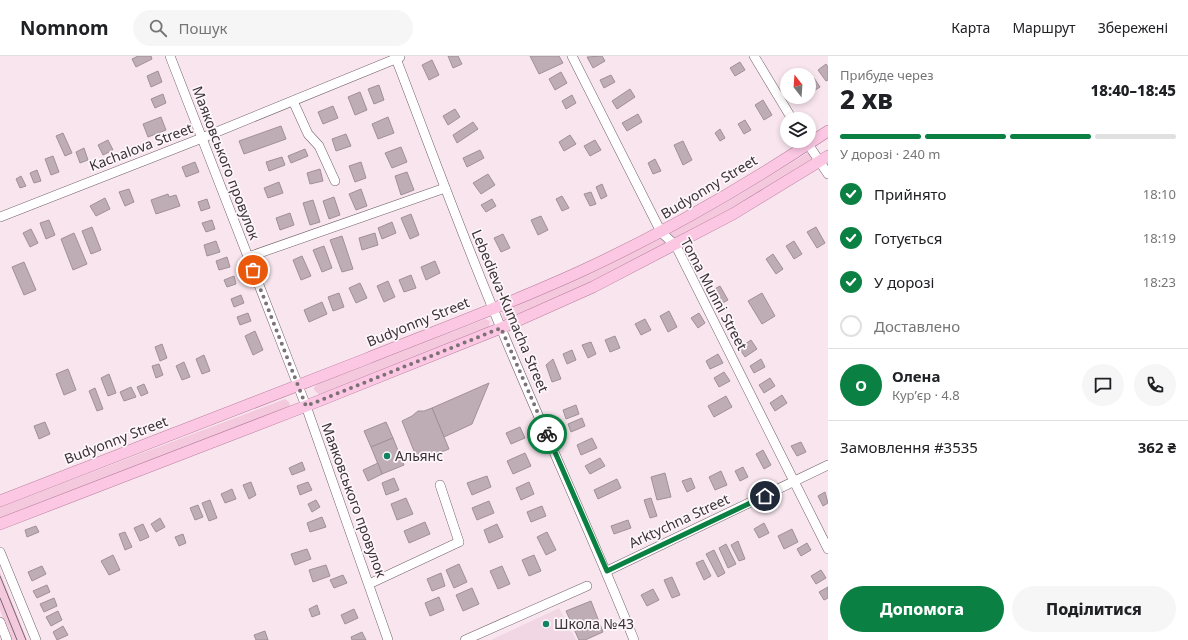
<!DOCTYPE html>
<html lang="uk">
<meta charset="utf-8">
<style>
:root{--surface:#fff;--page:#f6f6f6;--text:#202124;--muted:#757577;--line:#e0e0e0;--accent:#0b8043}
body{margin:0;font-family:"Noto Sans",sans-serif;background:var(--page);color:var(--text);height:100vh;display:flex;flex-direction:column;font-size:15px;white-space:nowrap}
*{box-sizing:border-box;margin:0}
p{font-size:13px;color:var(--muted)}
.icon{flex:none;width:22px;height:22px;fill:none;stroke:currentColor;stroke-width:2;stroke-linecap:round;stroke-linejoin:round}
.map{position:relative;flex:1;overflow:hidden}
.details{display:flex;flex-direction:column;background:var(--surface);width:360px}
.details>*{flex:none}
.needle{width:26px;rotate:343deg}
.controls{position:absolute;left:780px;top:12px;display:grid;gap:8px}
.controls a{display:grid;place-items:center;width:36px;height:36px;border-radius:50%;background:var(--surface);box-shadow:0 2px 6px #0003;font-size:20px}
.pin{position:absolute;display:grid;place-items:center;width:34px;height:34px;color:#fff;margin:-17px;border:2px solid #fff;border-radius:50%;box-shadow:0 1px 4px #0007}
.courier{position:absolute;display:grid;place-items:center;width:40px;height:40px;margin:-20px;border:3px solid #0b8043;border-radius:50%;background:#fff;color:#222;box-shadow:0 1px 5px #0007}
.overview em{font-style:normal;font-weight:800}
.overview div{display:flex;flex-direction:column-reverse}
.overview{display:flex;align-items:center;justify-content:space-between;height:68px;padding:0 12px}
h1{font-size:26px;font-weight:800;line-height:30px}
.bar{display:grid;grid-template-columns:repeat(4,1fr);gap:6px 4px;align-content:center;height:48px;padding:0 12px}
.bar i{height:5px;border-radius:3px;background:var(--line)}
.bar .active{background:var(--accent)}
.bar p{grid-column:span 4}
.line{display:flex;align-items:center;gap:10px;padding:0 12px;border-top:1px solid var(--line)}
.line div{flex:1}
.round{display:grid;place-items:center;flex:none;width:42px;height:42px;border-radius:21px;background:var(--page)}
ol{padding:0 12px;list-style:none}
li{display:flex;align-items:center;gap:12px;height:44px}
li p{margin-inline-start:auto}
li .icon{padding:4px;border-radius:50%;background:var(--accent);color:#fff;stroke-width:4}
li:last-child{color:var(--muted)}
li i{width:22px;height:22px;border:2px solid var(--line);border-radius:50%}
.cta{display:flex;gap:8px;margin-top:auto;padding:8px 12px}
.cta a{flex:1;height:46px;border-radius:24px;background:var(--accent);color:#fff;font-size:16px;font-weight:800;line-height:46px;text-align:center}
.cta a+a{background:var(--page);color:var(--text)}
header{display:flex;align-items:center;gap:24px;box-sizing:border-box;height:56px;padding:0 20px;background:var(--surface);border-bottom:1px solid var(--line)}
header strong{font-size:19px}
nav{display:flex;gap:22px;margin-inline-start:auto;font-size:14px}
.search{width:280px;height:36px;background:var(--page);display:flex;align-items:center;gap:10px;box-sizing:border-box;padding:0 14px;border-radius:22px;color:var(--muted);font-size:15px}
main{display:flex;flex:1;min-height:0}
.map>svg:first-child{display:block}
.built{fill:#f1d7e4}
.green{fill:#f4c9de}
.building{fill:#bfadb5;stroke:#a19098}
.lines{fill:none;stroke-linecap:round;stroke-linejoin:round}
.minor-casing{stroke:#72626a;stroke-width:10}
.major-casing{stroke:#b67b9b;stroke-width:12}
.minor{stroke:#fff;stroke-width:9}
.major{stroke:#fbc7e3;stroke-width:11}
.tram{stroke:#72686d;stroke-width:1}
.done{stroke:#7c7176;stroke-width:4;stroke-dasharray:0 7.2}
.route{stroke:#0b8043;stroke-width:5}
.poi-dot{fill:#108362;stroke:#fef6fa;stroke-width:1.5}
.labels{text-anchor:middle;stroke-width:3.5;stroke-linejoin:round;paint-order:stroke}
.street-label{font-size:14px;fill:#3a3336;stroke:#fef6fa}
.poi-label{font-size:14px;fill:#3a3336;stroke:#fef6fa;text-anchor:start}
</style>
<header>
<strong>Nomnom</strong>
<div class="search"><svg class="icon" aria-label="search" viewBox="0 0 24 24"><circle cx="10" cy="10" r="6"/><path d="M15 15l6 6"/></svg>Пошук</div>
<nav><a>Карта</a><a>Маршрут</a><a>Збережені</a></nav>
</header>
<main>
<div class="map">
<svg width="828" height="584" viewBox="0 0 828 584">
<rect width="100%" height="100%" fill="#f8e5ee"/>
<path class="built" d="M559 552 576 584H491Z"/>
<g class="green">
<path d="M809 96 815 103 729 155 676 184 670 177 725 147Z"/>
<path d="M661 182 668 188 602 221 506 264 503 263 502 256 505 253 596 215Z"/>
<path d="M485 263 490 265 489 271 320 339 314 334V331L318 328Z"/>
<path d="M285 343 289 346 290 349 288 352 0 462V451Z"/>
<path d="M0 516 27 584H12L0 554Z"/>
</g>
<g class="building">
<path d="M138 0H151L152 3 136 11 132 3Z"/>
<path d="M448 0H458L462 8 453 12Z"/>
<path d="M530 0H559L563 7 539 18Z"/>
<path d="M602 0 605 5 593 12 587 1Z"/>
<path d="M432 4 439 19 429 24 422 9Z"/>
<path d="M740 6 745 14 735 20 730 12Z"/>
<path d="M826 8 828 11V24L826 25 818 14Z"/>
<path d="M158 15 162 26 151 31 147 20Z"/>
<path d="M561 16 567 27 555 34 549 23Z"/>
<path d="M611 19 615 26 604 32 600 24Z"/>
<path d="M814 22 820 31 809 38V26Z"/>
<path d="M379 29 384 44 374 48 368 33Z"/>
<path d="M630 33 635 41 617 53 612 45Z"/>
<path d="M360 36 367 54 355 59 348 41Z"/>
<path d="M163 38 166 47 155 52 151 43Z"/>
<path d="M572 39 576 47 566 53 562 45Z"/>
<path d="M763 44 772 59 764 64 755 49Z"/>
<path d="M333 50 338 62 323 68 318 56Z"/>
<path d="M455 53 460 61 448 69 443 60Z"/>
<path d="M638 58 642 66 627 75 622 67Z"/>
<path d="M161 61 166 74 148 81 143 68Z"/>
<path d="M388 61 394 77 378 83 372 68Z"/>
<path d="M745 64 751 74 744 78 738 68Z"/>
<path d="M473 66 478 73 457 87 453 79Z"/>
<path d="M281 70 286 83 244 98 239 85Z"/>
<path d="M720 73 725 82 720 85 715 77Z"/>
<path d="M63 77 72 97 65 100 56 80Z"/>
<path d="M346 78 351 90 336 95 332 83Z"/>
<path d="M570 79 576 88 564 95 559 86Z"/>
<path d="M108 84 113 94 103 99 98 89Z"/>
<path d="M595 84 601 94 590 100 584 90Z"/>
<path d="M683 85 692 104 683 109 674 89Z"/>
<path d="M401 91 407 106 392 112 385 97Z"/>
<path d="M84 92 88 104 80 107 76 96Z"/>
<path d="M305 93 308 100 291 107 288 100Z"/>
<path d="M480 94 484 102 467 111 463 102Z"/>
<path d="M53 100 59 116 51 119 45 103Z"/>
<path d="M282 101 285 109 269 115 266 106Z"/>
<path d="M655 103 661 115 653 118 648 107Z"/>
<path d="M195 106 199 116 186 121 182 111Z"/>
<path d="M361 106 366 122 355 126 349 110Z"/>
<path d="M320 113 323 125 310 128 307 117Z"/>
<path d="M37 114 41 125 34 127 30 117Z"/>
<path d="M407 116 414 134 401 139 395 120Z"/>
<path d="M488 118 495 129 481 138 473 127Z"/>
<path d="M21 120 26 130 20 132 16 123Z"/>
<path d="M279 126 283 137 268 142 264 132Z"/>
<path d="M602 128 607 140 601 143 596 131Z"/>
<path d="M129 133 134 146 125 150 119 136Z"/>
<path d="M361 133 367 150 356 154 349 138Z"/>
<path d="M591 136 596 148 590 150 584 138Z"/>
<path d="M168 138 169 141 176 139 180 150 156 158 151 144Z"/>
<path d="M562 140 569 152 562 155 556 143Z"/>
<path d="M334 141 340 159 329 163 323 145Z"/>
<path d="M105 142 110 153 96 160 90 150Z"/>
<path d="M207 143 210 152 201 155 198 146Z"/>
<path d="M492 143 496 150 486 156 481 149Z"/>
<path d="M313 144 320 166 310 169 303 147Z"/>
<path d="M290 157 294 169 280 174 276 162Z"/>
<path d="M411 158 419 179 410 183 401 162Z"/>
<path d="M541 160 548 174 538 179 531 164Z"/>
<path d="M49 164 55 179 46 183 40 167Z"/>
<path d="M212 164 215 173 206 176 202 167Z"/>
<path d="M392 166 396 177 382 183 378 172Z"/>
<path d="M92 171 101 194 91 198 82 175Z"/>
<path d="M816 171 825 187 817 192 807 176Z"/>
<path d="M31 173 38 187 30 191 23 177Z"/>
<path d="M74 177 87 208 73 214 61 183Z"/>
<path d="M375 177 378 189 362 194 359 182Z"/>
<path d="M503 178 510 192 501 196 494 182Z"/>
<path d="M342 180 353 213 342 216 330 184Z"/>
<path d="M216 185 220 196 207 200 204 189Z"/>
<path d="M794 185 802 198 794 203 786 190Z"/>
<path d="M324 190 332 212 322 216 313 194Z"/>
<path d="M773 198 783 213 776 218 766 203Z"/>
<path d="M302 200 311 220 301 224 293 204Z"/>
<path d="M227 201 230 211 219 214 216 205Z"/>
<path d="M435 205 440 217 426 224 421 211Z"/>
<path d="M24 206 36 234 24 239 12 211Z"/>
<path d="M411 219 416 232 404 236 399 224Z"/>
<path d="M234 220 236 228 227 231 224 224Z"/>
<path d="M388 225 395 241 384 246 377 230Z"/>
<path d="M360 227 367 242 356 247 349 232Z"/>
<path d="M720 230 728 244 719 249 711 235Z"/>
<path d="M339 237 344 251 333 255 328 241Z"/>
<path d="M762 237 775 260 762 268 748 245Z"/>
<path d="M241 239 244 247 234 251 231 243Z"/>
<path d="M322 246 327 258 309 266 304 254Z"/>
<path d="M669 255 677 271 668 276 660 260Z"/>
<path d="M248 257 251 265 240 269 237 261Z"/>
<path d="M699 257 705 267 698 272 691 262Z"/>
<path d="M645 263 651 274 641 279 635 268Z"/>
<path d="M255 275 263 294 253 299 245 280Z"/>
<path d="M615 280 620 292 610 296 605 284Z"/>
<path d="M751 284 757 293 745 301 739 292Z"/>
<path d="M591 286 596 298 588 302 582 289Z"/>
<path d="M162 288 167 302 160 305 155 291Z"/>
<path d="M572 294 576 304 567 308 563 298Z"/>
<path d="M718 298 723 307 710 313 706 305Z"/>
<path d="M204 299 210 315 202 318 196 303Z"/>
<path d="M553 303 561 323 552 326 546 309Z"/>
<path d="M761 303 765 311 754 317 750 310Z"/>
<path d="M184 306 190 321 182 324 176 310Z"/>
<path d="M159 308 163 319 156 322 152 310Z"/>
<path d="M68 313 76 334 64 339 56 318Z"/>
<path d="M724 316 730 325 719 331 714 322Z"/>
<path d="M109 318 116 337 108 340 101 322Z"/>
<path d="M770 322 775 330 764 337 759 329Z"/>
<path d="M489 327 472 368 444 381 432 352Z"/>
<path d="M144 328 148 337 141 340 137 331Z"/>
<path d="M131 331 136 341 124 345 120 336Z"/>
<path d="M95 332 103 353 97 355 89 335Z"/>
<path d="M782 339 787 347 775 355 770 347Z"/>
<path d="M726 340 732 351 714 361 708 350Z"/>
<path d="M576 349 579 358 566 363 563 354Z"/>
<path d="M432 352 449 393 418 405 402 365 412 360 418 355H424Z"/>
<path d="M582 362 585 370 571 376 568 368Z"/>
<path d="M45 366 50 378 39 383 34 370Z"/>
<path d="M386 366 393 382 371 391 364 375Z"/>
<path d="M520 371 525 382 511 388 506 377Z"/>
<path d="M393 382 404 409 382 418 371 391Z"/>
<path d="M592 382 597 392 581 399 577 389Z"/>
<path d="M801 386 806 396 797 400 791 390Z"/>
<path d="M763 394 771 409 764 413 756 398Z"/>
<path d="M525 397 531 410 513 418 507 405Z"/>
<path d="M600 402 605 410 590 418 585 410Z"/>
<path d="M302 406 305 414 292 419 289 412Z"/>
<path d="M378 407 382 418 368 425 363 414Z"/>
<path d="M743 411 748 421 740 425 735 415Z"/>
<path d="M721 415 727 429 715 434 709 421Z"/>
<path d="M665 417 671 441 657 444 651 421Z"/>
<path d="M487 420 491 431 472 439 467 427Z"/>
<path d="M394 422 399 434 386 439 382 427Z"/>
<path d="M691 422 695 432 687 436 682 425Z"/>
<path d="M617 423 621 432 598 443 594 434Z"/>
<path d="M251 426 256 439 249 443 243 429Z"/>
<path d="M308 426 312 434 300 439 297 430Z"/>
<path d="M529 426 534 438 521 444 516 432Z"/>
<path d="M232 433 236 443 225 447 221 438Z"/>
<path d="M825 436 828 447 823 450 818 440Z"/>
<path d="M406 442 413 458 397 464 391 448Z"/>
<path d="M651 442 657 460 650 462 644 444Z"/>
<path d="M210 444 217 462 209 465 202 447Z"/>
<path d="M316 444 320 451 312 456 308 448Z"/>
<path d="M489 445 494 457 477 464 472 452Z"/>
<path d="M198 449 203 461 195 464 190 452Z"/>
<path d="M542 450 546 460 531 466 527 456Z"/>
<path d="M322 461 326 471 310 476 307 467Z"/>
<path d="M160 462 165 471 156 476 151 468Z"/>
<path d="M628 464 631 472 614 478 611 470Z"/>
<path d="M425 466 430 478 409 487 404 475Z"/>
<path d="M764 467 769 477 759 482 754 473Z"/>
<path d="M143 468 149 481 140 485 134 472Z"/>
<path d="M497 468 503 481 489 487 484 474Z"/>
<path d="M36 470 39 476 27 481 25 474Z"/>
<path d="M792 473 798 486 784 493 778 480Z"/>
<path d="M125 476 132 491 125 494 119 478Z"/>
<path d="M547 476 556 494 546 499 537 481Z"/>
<path d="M183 478 186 487 179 490 175 481Z"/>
<path d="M738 485 745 503 739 505 731 489Z"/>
<path d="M807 487 811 494 801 500 797 493Z"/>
<path d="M726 488 736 508 728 512 719 492Z"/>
<path d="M307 493 311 503 295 509 291 498Z"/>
<path d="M714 494 725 517 718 521 706 498Z"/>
<path d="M113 499 120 514 109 519 101 505Z"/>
<path d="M534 499 541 515 529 520 522 504Z"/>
<path d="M703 504 711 520 704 524 696 507Z"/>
<path d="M459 508 467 526 454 532 446 514Z"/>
<path d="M326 509 330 520 313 526 309 514Z"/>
<path d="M42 510 46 518 32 525 28 516Z"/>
<path d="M502 510 510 528 498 533 490 515Z"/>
<path d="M821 514 826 522 816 528 811 520Z"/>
<path d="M441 517 445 530 432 535 427 523Z"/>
<path d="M343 519 347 527 334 532 330 524Z"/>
<path d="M672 521 680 539 672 542 664 524Z"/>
<path d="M47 529 50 536 37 542 33 535Z"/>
<path d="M828 531V542L824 544 819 536Z"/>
<path d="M472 532 479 548 463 555 456 539Z"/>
<path d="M653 533 659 544 647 550 641 539Z"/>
<path d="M439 541 444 554 430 560 425 547Z"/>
<path d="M54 542 57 550 44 556 40 548Z"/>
<path d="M591 545 603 576 585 584H579L566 555Z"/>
<path d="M317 549 320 558 312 561 309 553Z"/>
<path d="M354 553 358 562 345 568 341 559Z"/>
<path d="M58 555 62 564 51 570 46 561Z"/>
<path d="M63 570 68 579 57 584 53 576Z"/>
<path d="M265 575 268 584H256L254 579Z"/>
<path d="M362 576 366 584H352L351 581Z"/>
</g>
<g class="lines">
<defs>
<g id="minor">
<path d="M170 0 306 350 388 584"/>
<path d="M395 0C430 91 463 182 501 272 544 376 592 479 634 584"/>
<path d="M572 0 661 176 676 190 828 493"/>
<path d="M754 0 792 63"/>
<path d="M293 45 308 78 319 90 335 125"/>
<path d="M806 85 828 118"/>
<path d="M0 161 202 82 400 1"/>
<path d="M248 201 445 132"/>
<path d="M0 496 36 584"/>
<path d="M607 515 828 409"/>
<path d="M369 528 459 486 440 429"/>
<path d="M0 566 7 584"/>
<path d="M465 584 587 530"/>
</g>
<g id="major">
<path d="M0 445C122 398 244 351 366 303 441 273 518 245 590 211 673 172 752 126 828 75"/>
<path d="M0 468 306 350 501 272 593 231 733 158 828 100"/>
</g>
</defs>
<use href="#minor" class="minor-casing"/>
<use href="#major" class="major-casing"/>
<use href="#minor" class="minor"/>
<use href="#major" class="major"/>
<g class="tram">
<path d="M0 520 26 584"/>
<path d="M0 542 17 584"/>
</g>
</g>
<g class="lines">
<path class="done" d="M253 214 306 350 501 272 547 378"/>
<path class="route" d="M547 378 607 515 765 440"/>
</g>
<g class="poi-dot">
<circle cx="387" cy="400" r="4"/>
<circle cx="546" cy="568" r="4"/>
</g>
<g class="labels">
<g class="street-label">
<text transform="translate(141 91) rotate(-21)" y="5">Kachalova Street</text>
<text transform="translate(226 107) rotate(69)" y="5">Маяковського провулок</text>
<text transform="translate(709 131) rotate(-31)" y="5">Budyonny Street</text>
<text transform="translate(714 238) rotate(62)" y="5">Toma Munni Street</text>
<text transform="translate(510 255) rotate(67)" y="5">Lebedieva-Kumacha Street</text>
<text transform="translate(418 266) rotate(-22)" y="5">Budyonny Street</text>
<text transform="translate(116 384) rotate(-21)" y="5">Budyonny Street</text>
<text transform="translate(354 444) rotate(70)" y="5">Маяковського провулок</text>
<text transform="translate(679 465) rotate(-25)" y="5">Arktychna Street</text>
</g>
<g class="poi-label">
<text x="395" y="405">Альянс</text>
<text x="554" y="573">Школа №43</text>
</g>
</g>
</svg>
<div class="controls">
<a><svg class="needle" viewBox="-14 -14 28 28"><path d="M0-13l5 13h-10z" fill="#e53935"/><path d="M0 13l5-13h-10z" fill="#757577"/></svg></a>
<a><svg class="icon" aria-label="layers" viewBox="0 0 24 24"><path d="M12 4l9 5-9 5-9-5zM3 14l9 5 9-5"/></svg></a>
</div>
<div class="pin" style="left:253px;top:214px;background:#ea580c"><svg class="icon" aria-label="bag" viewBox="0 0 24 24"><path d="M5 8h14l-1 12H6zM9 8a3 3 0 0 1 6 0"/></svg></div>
<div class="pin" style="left:765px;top:440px;background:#1f2937"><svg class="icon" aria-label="home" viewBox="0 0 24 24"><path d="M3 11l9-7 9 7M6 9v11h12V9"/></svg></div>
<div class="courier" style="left:547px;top:378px"><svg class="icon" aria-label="bike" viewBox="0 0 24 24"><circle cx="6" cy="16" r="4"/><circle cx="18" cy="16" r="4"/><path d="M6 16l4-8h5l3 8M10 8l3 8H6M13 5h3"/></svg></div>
</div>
<section class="details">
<div class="overview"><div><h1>2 хв</h1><p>Прибуде через</p></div><em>18:40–18:45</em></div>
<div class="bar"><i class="active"></i><i class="active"></i><i class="active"></i><i></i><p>У дорозі · 240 m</p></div>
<ol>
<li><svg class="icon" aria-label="check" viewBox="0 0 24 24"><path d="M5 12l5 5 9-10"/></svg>Прийнято<p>18:10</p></li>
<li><svg class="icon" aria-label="check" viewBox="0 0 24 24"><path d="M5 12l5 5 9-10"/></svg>Готується<p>18:19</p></li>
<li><svg class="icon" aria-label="check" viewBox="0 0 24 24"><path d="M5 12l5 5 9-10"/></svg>У дорозі<p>18:23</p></li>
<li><i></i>Доставлено</li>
</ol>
<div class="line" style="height:72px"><b class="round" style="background:var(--accent);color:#fff">О</b><div><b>Олена</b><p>Кур’єр · 4.8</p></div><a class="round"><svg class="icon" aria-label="chat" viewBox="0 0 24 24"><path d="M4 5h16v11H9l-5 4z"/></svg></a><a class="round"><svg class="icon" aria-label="phone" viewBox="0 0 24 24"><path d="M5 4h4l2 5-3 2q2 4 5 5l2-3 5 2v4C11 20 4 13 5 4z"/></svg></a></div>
<div class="line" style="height:52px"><div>Замовлення #3535</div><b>362 ₴</b></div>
<div class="cta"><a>Допомога</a><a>Поділитися</a></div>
</section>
</main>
